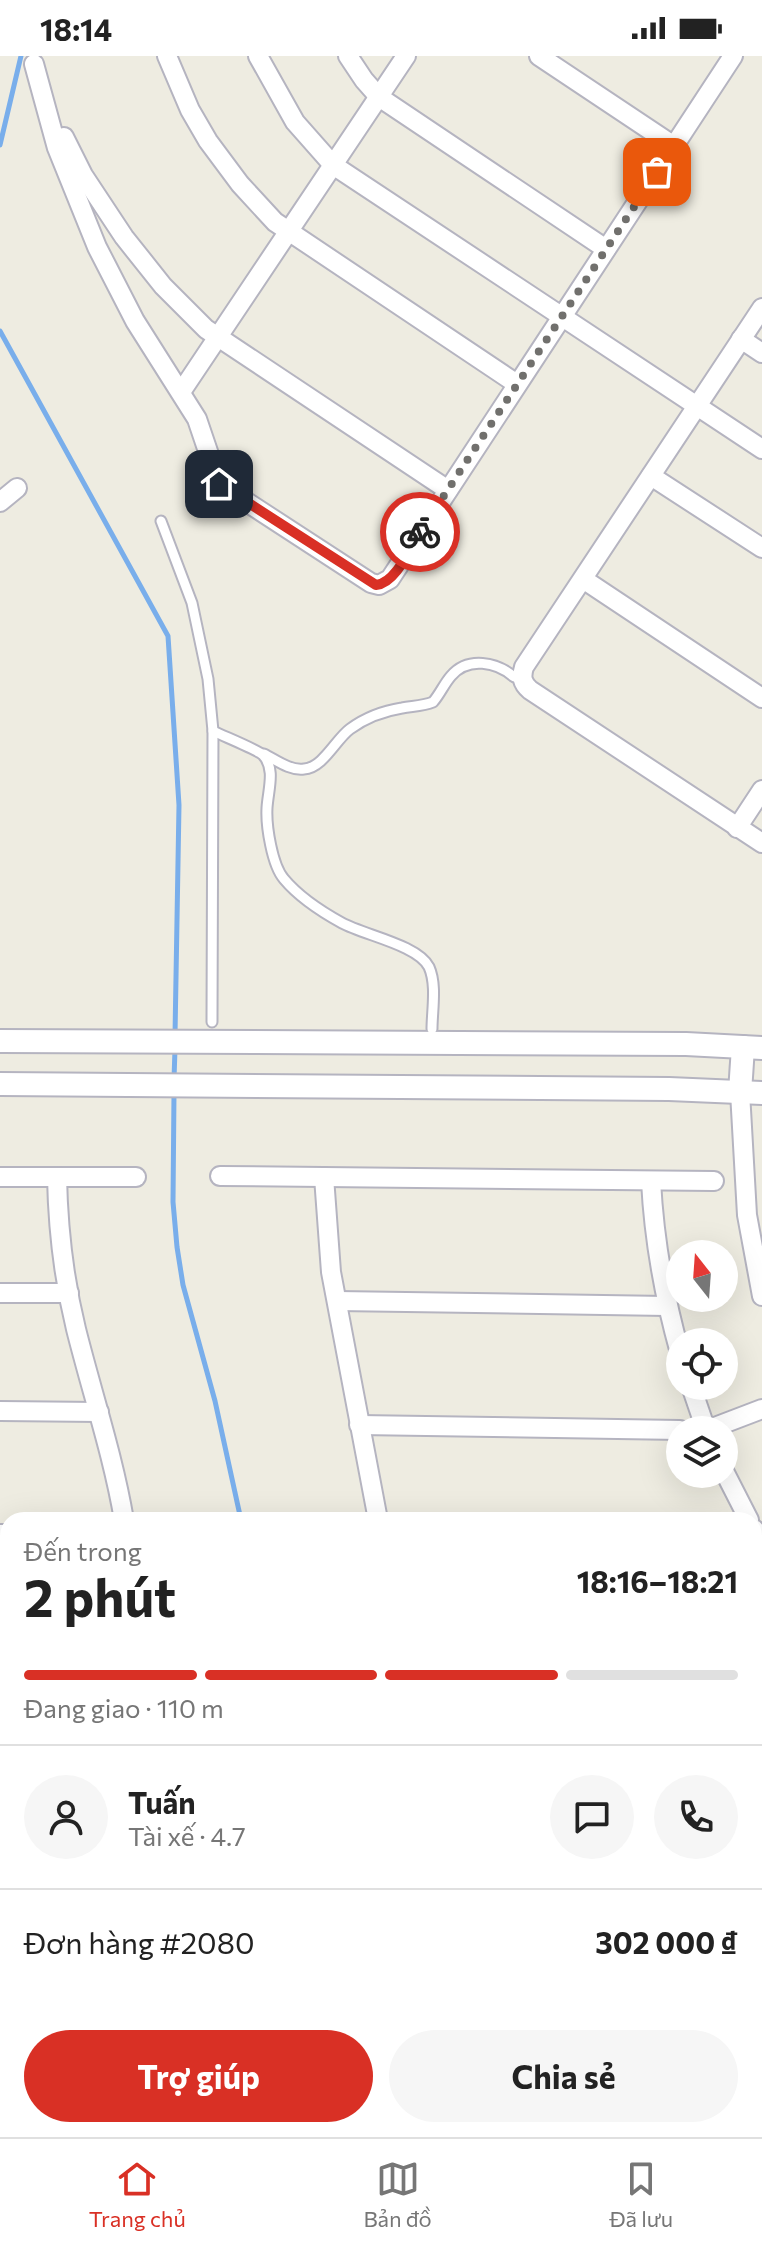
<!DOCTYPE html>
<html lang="vi">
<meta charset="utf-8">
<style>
:root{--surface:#fff;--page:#f6f6f6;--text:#222;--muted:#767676;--line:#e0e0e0;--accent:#d93025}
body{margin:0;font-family:Commissioner,sans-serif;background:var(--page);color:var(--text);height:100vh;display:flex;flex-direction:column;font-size:30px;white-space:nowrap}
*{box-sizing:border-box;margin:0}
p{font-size:26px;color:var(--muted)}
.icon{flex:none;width:44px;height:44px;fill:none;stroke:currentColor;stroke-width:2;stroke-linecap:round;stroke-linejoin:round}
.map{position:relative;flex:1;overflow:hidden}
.panel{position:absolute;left:0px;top:1456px;width:762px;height:626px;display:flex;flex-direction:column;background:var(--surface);border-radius:24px 24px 0 0;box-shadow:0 8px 32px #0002}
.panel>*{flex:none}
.needle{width:52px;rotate:343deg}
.controls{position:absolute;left:666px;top:1184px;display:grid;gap:16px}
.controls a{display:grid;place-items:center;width:72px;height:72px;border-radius:50%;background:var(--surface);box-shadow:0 8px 32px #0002;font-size:40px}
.pin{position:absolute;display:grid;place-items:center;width:68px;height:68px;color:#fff;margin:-34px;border-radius:16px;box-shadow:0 4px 12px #0006}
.courier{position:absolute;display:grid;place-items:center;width:80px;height:80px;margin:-40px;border:6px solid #d93025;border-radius:50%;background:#fff;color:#222;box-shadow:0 2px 10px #0007}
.headline em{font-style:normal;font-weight:700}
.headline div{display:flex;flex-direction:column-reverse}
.headline{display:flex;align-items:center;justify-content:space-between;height:136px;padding:0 24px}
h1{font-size:52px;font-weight:700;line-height:60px}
.bar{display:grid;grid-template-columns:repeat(4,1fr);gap:12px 8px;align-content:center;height:96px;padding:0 24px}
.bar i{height:10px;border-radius:6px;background:var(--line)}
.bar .current{background:var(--accent)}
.bar p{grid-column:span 4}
.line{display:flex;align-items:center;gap:20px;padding:0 24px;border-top:2px solid var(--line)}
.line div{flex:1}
.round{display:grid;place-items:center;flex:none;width:84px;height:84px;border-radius:42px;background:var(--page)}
.cta{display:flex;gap:16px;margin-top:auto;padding:16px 24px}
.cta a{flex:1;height:92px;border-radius:48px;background:var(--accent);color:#fff;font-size:32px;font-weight:700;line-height:92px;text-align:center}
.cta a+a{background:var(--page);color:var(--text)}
.status{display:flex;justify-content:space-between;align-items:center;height:56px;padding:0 40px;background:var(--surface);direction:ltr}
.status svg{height:22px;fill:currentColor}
.tab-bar{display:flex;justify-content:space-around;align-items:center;height:112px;border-top:2px solid var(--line);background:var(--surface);font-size:22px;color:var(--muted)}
.tab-bar a{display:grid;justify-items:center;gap:4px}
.tab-bar .current{color:var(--accent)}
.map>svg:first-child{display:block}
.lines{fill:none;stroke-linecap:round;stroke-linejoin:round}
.stream{stroke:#79aeeb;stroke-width:5}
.service-casing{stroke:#b5b4c0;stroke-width:13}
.minor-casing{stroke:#b5b4c0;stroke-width:22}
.tertiary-casing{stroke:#b5b4c0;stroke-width:26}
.service{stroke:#fff;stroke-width:9}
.minor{stroke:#fff;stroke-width:18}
.tertiary{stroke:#fff;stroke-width:22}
.done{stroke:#71706d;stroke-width:8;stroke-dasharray:0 14.4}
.route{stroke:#d93025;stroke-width:10}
</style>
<div class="status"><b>18:14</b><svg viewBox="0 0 49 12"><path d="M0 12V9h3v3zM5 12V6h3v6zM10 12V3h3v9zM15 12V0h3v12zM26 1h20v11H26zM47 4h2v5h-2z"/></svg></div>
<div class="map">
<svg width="762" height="2081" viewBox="0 0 762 2081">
<rect width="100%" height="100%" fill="#eeece1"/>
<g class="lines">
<g class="stream">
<path d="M0 89 21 0"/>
<path d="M0 275 168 580 179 749 175 979"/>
<path d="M174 1023 175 993"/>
<path d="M174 1037 173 1146 177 1191 183 1229 215 1345 241 1464"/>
<path d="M59 2081 60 2074"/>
</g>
<defs>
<g id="service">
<path d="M161 465 192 547 208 623 213 675 212 966"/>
<path d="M213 675C223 680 258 694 263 699 276 713 268 734 267 752 266 770 272 809 284 823 299 841 322 856 342 867 364 879 418 889 429 911 437 929 432 954 432 973"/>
<path d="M264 698C276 704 290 715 304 713 323 712 336 683 350 673 365 662 383 655 402 652 413 650 423 650 433 646 440 638 444 628 451 620 468 600 497 606 514 621"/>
</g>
<g id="minor">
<path d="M167 0 190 54 208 85 240 128 275 166 517 328"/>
<path d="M258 0 295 66 333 109 762 393"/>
<path d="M348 0 364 24 379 41 606 193"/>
<path d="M539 0 674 90"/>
<path d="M34 8 57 92 97 191 135 265 197 363 219 428 371 527 379 529 390 523 733 0"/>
<path d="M64 81 83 119 124 181 163 230 206 273 448 434"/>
<path d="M762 252 524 611C521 621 522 627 530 634L762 787"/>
<path d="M741 283 762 297"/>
<path d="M181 336 406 0"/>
<path d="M651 420 762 492"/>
<path d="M0 446 17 432"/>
<path d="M583 523 762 642"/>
<path d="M737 772 762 734"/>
<path d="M740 1036 747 1159 762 1240"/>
<path d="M220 1120 714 1125"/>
<path d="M0 1121H136"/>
<path d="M57 1121C58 1172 64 1224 76 1273 92 1337 113 1399 124 1464"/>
<path d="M324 1121 331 1216 378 1464"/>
<path d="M651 1125C654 1184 664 1240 680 1297"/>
<path d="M0 1237H69"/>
<path d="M337 1245 667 1250"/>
<path d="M691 1330 706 1374"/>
<path d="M0 1355 99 1356"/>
<path d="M359 1369 680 1374"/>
<path d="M707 1374 762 1353"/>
<path d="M724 1415 749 1464"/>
<path d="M754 1473 762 1486"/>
<path d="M0 1478H8"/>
<path d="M754 1501H762"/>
<path d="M754 1702 762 1705"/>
<path d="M754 1758 762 1747"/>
<path d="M754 1836 762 1840"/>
<path d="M754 2055 762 2060"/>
<path d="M191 2081 193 2074"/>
<path d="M323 2081 326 2074"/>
<path d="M458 2081 460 2074"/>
<path d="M593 2081 595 2074"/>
<path d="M724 2081 727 2074"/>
</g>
<g id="tertiary">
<path d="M0 985 686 988 762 992"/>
<path d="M0 1028 669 1033 762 1037"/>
<path d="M740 1036 743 991"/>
</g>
</defs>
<use href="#service" class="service-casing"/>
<use href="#minor" class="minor-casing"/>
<use href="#tertiary" class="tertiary-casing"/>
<use href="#service" class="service"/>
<use href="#minor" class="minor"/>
<use href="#tertiary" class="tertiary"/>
</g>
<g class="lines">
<path class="done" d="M420 476 657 116"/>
<path class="route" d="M219 428 376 529C396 527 410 492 420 476"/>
</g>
</svg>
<div class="controls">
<a><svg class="needle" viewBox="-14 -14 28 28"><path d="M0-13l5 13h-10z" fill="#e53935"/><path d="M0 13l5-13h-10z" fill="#767676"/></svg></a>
<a><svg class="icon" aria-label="locate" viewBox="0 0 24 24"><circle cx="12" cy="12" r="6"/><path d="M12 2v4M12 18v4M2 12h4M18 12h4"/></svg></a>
<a><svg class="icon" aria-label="layers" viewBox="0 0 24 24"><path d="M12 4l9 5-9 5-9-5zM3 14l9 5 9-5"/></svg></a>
</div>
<div class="pin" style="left:657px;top:116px;background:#ea580c"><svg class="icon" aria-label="bag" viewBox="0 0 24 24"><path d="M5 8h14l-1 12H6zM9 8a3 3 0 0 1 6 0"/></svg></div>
<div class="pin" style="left:219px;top:428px;background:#1f2937"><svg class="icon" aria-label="home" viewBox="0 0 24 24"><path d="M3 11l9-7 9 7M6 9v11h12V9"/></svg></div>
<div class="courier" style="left:420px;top:476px"><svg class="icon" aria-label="bike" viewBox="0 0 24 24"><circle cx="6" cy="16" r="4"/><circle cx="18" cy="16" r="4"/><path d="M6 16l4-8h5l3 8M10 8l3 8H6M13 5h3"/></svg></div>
<section class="panel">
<div class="headline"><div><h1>2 phút</h1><p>Đến trong</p></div><em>18:16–18:21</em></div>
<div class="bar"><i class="current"></i><i class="current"></i><i class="current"></i><i></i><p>Đang giao · 110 m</p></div>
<div class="line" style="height:144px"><a class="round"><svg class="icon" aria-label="person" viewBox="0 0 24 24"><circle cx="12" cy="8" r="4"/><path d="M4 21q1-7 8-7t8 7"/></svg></a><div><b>Tuấn</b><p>Tài xế · 4.7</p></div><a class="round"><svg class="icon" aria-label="chat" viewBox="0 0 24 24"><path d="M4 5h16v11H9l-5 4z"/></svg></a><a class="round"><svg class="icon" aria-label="phone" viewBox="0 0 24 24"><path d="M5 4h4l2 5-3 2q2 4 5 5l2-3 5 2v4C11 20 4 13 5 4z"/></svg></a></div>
<div class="line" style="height:104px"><div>Đơn hàng #2080</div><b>302 000 ₫</b></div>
<div class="cta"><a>Trợ giúp</a><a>Chia sẻ</a></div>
</section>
</div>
<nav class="tab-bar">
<a class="current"><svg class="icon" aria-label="home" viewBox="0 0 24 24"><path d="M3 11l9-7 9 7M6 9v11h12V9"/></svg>Trang chủ</a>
<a><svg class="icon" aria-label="map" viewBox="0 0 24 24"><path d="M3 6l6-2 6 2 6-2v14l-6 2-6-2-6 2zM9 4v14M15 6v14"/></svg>Bản đồ</a>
<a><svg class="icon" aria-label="saved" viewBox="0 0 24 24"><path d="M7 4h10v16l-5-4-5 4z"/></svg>Đã lưu</a>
</nav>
